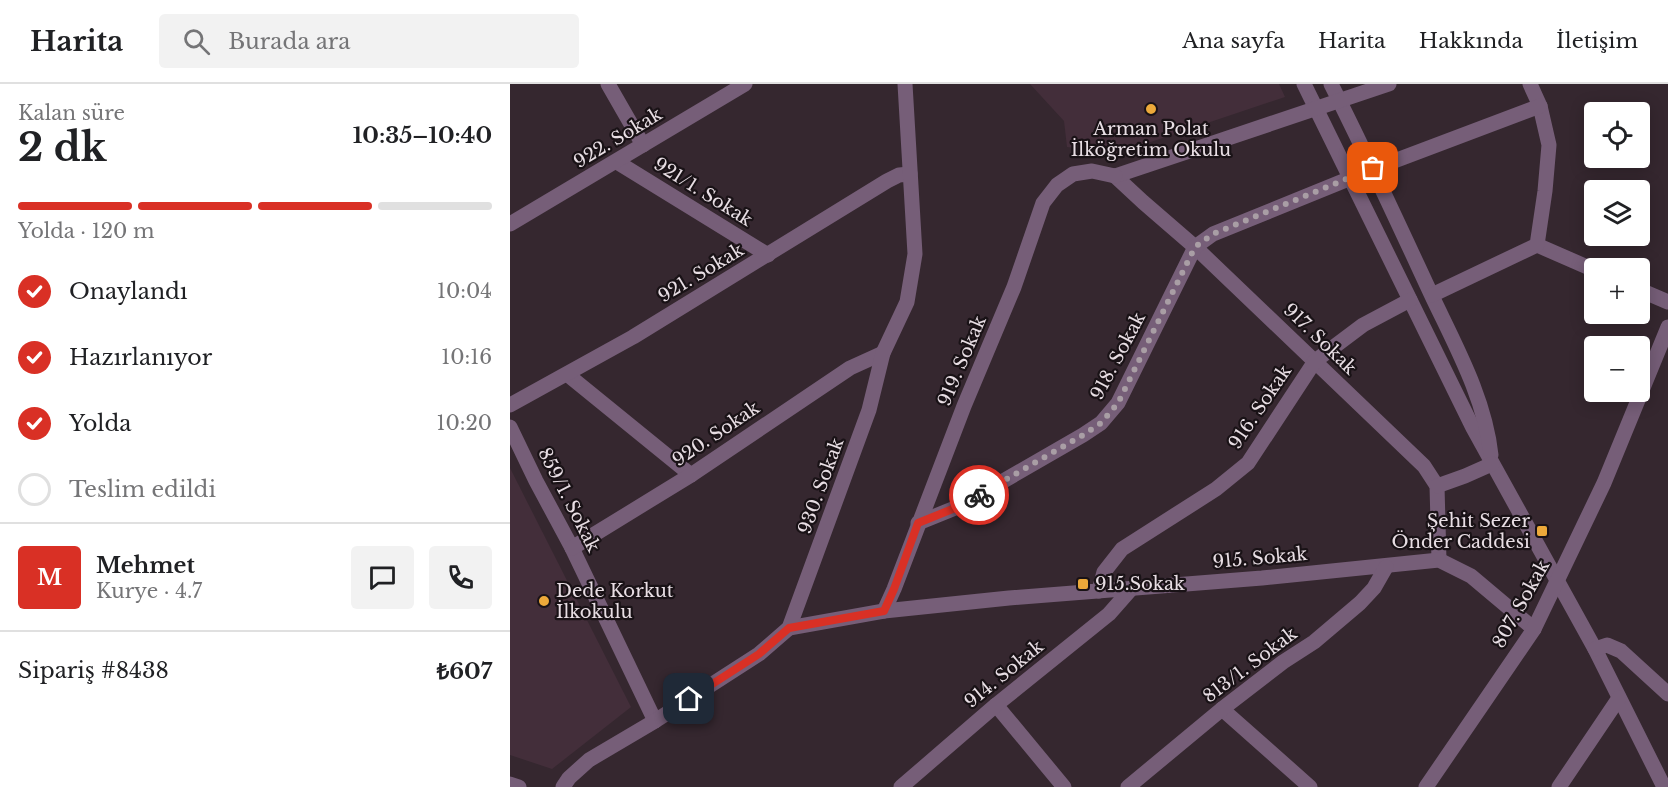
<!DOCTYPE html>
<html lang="tr">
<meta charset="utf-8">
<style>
:root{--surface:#fff;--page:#f2f2f2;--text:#202124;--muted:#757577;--line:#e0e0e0;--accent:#d93025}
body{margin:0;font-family:"Libre Baskerville",serif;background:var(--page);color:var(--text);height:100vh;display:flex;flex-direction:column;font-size:22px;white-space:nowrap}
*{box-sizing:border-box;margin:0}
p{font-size:20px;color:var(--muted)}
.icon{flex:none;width:33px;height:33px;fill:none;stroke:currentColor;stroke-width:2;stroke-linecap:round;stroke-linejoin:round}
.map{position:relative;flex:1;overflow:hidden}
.drawer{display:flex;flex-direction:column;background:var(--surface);width:510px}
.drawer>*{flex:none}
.controls{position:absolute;left:1074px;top:18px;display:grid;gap:12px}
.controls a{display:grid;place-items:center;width:66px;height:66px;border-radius:6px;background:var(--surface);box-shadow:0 3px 15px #0003;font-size:30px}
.pin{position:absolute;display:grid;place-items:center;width:51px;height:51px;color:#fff;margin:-26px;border-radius:12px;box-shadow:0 3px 9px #0006}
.courier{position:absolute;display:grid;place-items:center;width:60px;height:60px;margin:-30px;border:4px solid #d93025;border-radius:50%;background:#fff;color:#222;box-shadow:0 2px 8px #0007}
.summary em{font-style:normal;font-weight:800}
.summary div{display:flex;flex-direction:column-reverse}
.summary{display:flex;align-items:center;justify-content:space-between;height:102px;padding:0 18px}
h1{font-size:39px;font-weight:800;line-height:45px}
.bar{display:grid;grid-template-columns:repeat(4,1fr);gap:9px 6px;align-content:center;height:72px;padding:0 18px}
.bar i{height:8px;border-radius:4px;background:var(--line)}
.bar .active{background:var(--accent)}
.bar p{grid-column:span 4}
.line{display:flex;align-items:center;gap:15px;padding:0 18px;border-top:2px solid var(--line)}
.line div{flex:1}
.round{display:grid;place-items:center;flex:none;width:63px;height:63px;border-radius:6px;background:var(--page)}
ol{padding:0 18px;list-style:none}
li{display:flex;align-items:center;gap:18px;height:66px}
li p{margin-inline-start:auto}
li .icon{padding:6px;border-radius:50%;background:var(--accent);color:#fff;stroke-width:4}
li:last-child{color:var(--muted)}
li i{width:33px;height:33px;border:3px solid var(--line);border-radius:50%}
header{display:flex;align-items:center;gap:36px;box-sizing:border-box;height:84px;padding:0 30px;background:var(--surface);border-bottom:2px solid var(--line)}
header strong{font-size:28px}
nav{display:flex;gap:33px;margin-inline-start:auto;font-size:21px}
.search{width:420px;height:54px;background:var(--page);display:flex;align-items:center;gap:15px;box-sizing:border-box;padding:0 21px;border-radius:6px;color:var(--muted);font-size:22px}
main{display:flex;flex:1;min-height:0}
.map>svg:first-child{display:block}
.built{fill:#432e3a}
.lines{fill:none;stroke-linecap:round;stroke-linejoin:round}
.minor{stroke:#765e78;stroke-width:15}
.done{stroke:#a99ea5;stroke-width:6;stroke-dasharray:0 10.8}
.route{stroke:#d93025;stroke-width:8}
.poi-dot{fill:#eca93a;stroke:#191216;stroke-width:2}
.labels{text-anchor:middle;stroke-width:4.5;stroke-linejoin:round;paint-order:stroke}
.poi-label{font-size:18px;fill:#e8dee4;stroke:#191216;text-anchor:start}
.street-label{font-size:18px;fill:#e8dee4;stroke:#191216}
</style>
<header>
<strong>Harita</strong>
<div class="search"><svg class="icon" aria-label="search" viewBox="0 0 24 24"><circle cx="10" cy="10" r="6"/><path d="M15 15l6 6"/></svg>Burada ara</div>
<nav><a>Ana sayfa</a><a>Harita</a><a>Hakkında</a><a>İletişim</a></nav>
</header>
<main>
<section class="drawer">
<div class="summary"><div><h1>2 dk</h1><p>Kalan süre</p></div><em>10:35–10:40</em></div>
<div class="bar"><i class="active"></i><i class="active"></i><i class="active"></i><i></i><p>Yolda · 120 m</p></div>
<ol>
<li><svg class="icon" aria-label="check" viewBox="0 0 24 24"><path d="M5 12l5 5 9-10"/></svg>Onaylandı<p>10:04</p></li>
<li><svg class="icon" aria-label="check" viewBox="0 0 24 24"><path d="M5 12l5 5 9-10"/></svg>Hazırlanıyor<p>10:16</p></li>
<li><svg class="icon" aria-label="check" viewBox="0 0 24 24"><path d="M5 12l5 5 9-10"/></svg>Yolda<p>10:20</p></li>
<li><i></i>Teslim edildi</li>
</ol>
<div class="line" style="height:108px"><b class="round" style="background:var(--accent);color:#fff">M</b><div><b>Mehmet</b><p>Kurye · 4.7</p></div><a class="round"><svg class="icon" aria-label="chat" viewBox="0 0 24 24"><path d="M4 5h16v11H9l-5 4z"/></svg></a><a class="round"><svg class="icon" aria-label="phone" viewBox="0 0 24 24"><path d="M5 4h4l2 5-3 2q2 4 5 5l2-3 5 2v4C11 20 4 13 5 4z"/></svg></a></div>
<div class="line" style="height:78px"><div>Sipariş #8438</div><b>₺607</b></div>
</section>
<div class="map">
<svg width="1158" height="703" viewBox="0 0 1158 703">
<rect width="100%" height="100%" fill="#35272f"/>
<g class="built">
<path d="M520 0H769L775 13 608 69 557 63 554 37Z"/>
<path d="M0 384 121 623 42 685 0 671Z"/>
</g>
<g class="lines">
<g class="minor">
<path d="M98 0 133 61"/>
<path d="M794 0 963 344 1085 565 1154 703"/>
<path d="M821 0C856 69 888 139 921 210 945 261 975 314 981 371"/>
<path d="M107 78 258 171"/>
<path d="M605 92 633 118 685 163 914 382 927 402 929 476"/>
<path d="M605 92 879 0"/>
<path d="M0 140 235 0"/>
<path d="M1027 161 1084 186"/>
<path d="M1130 206 1158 218"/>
<path d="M922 211 1027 161 1035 107 1039 61 1030 22 1020 0"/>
<path d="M58 291 181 391"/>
<path d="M0 321 123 253 377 97 389 91 400 90"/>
<path d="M0 343 26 397 62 464 145 637"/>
<path d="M927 402 955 392 982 380"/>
<path d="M408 439 450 422 573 351 591 339 608 319 685 163 703 150 863 85 1030 22"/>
<path d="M62 464 181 391 340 284 373 269"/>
<path d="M589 507 594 488 612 465 706 405 738 379 805 277 853 241 900 216"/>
<path d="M374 527 384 505 454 322 504 203 533 119 547 101 563 90 582 87 605 92"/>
<path d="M279 544 374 527 499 514 752 494 929 476 961 492 1024 545"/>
<path d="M1085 565 1097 561 1111 567 1158 610"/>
<path d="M486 621 554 703"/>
<path d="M712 625 800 703"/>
<path d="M0 700 9 703"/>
<path d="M53 703 59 694 79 676 145 637 249 570 279 544 359 326 373 269 397 218 405 170 395 0"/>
<path d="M391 703 486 621 599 530 621 505"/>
<path d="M618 703 712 625 773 578 804 558 850 519 864 504 876 483"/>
<path d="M916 703 1024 545 1094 399 1158 243"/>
<path d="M1049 703 1109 614"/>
</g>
</g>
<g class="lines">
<path class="done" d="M469 411 573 351 591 339 608 319 685 163 703 150 863 84"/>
<path class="route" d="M179 615 249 570 279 544 374 527 384 505 408 439 450 422 469 411"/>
</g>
<g class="poi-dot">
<circle cx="641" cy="25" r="6"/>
<rect x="1026" y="441" width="12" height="12" rx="3"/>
<rect x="567" y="494" width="12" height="12" rx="3"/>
<circle cx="34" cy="517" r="6"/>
</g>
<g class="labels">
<g class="poi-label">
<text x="641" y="51" text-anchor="middle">Arman Polat<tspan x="641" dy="21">İlköğretim Okulu</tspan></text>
<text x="1020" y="443" text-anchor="end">Şehit Sezer<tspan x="1020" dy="21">Önder Caddesi</tspan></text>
<text x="585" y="506">915.Sokak</text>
<text x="46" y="513">Dede Korkut<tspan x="46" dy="21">İlkokulu</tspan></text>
</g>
<g class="street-label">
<text transform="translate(108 54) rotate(-31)" y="6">922. Sokak</text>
<text transform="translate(193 108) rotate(32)" y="6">921/1. Sokak</text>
<text transform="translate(191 189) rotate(-31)" y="6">921. Sokak</text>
<text transform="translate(810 255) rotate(44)" y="6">917. Sokak</text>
<text transform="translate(608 272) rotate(-62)" y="6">918. Sokak</text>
<text transform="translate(452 277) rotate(-67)" y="6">919. Sokak</text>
<text transform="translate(750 323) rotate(-56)" y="6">916. Sokak</text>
<text transform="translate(206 350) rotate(-34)" y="6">920. Sokak</text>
<text transform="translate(311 402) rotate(-70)" y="6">930. Sokak</text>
<text transform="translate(59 416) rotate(63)" y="6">859/1. Sokak</text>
<text transform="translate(750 474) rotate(-5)" y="6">915. Sokak</text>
<text transform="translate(1011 520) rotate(-61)" y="6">807. Sokak</text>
<text transform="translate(740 581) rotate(-37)" y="6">813/1. Sokak</text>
<text transform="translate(494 590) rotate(-39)" y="6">914. Sokak</text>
</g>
</g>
</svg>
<div class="controls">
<a><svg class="icon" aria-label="locate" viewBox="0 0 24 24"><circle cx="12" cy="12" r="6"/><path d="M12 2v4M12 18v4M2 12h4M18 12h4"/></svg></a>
<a><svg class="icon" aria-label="layers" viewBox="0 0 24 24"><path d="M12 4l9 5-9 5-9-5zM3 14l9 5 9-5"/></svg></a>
<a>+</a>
<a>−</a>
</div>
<div class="pin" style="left:863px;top:84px;background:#ea580c"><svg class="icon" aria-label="bag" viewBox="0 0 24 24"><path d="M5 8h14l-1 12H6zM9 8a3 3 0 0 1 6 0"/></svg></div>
<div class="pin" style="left:179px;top:615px;background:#1f2937"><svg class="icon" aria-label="home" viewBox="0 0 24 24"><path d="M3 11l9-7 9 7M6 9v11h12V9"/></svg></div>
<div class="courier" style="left:469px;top:411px"><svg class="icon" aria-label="bike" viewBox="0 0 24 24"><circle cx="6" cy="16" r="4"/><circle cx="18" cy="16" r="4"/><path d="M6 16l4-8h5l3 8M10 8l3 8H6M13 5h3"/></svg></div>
</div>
</main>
